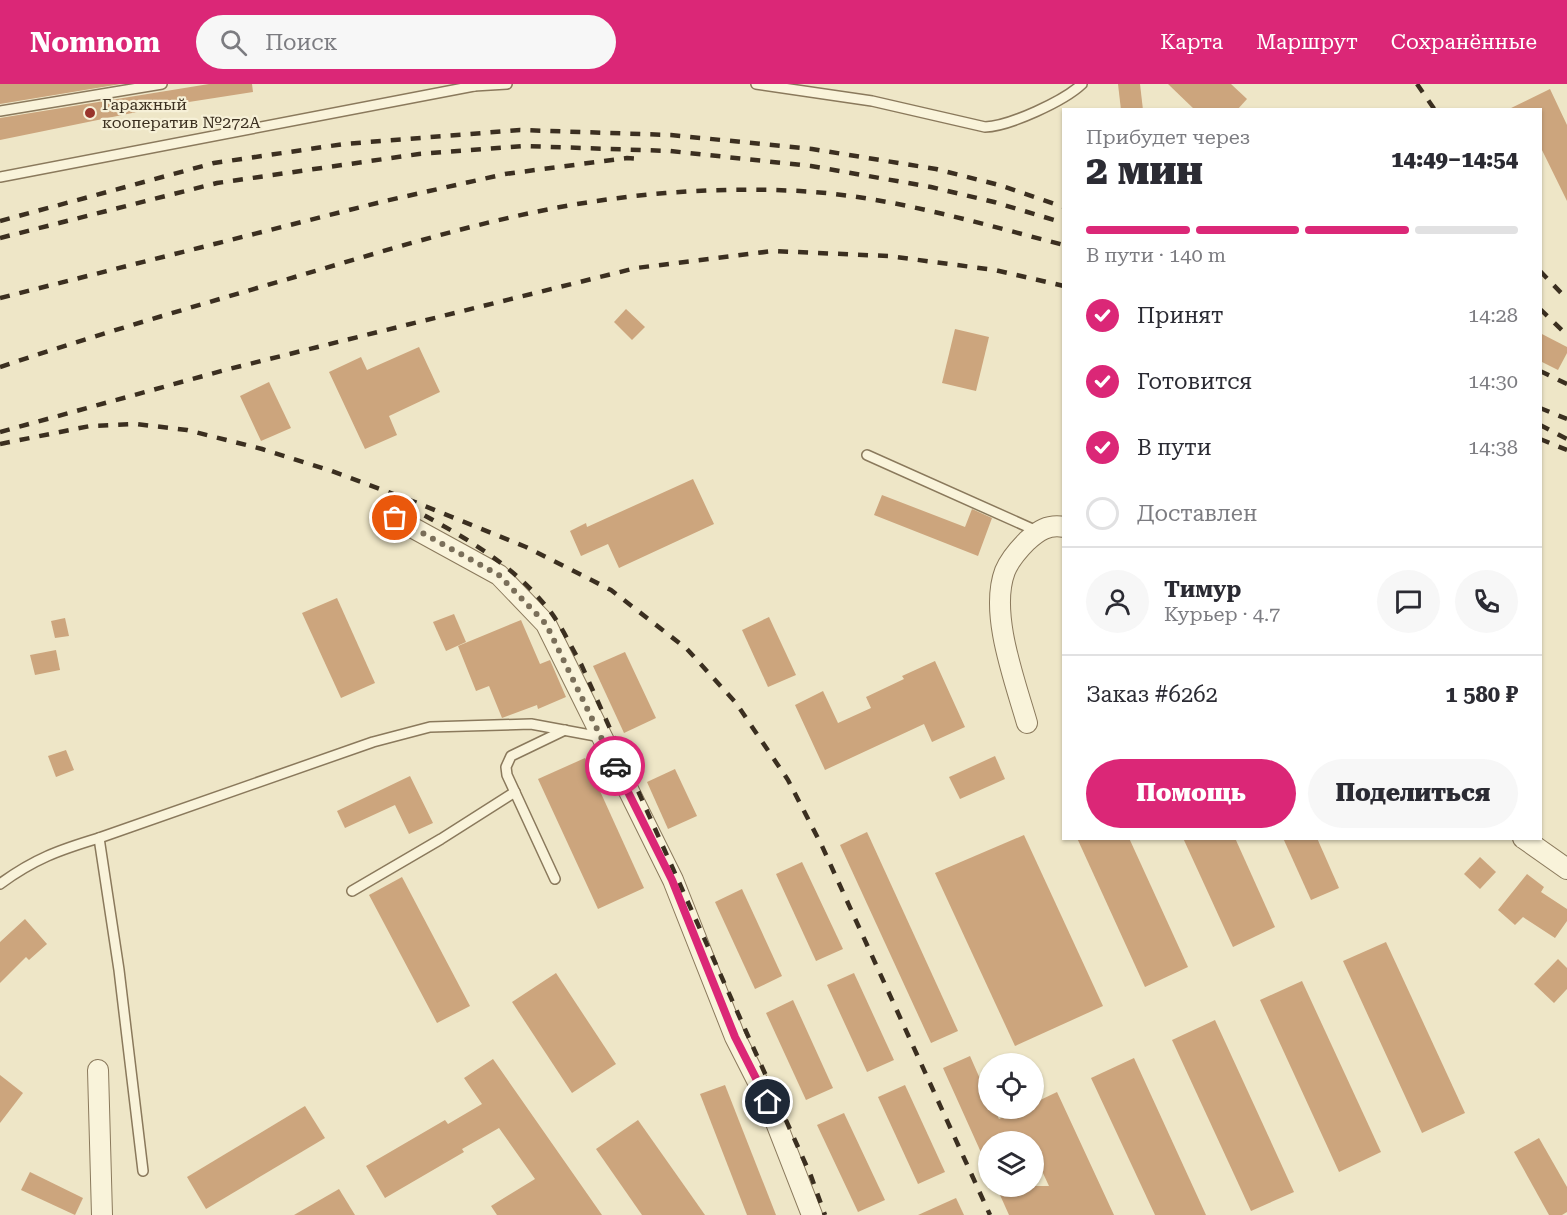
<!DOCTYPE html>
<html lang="ru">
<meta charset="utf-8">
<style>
:root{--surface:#fff;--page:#f7f7f7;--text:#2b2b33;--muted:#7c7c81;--line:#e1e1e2;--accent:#db2777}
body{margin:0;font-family:"Roboto Serif",serif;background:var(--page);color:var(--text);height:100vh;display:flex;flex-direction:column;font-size:22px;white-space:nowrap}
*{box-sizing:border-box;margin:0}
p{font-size:20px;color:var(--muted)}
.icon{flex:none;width:33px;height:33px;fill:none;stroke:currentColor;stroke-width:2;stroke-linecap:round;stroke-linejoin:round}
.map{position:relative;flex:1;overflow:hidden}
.sheet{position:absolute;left:1062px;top:24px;width:480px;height:732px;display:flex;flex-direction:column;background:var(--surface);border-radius:0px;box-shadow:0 2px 4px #0004}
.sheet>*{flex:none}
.tools{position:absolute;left:978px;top:969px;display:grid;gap:12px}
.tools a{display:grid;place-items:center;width:66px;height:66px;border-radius:50%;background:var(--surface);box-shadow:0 2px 4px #0004;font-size:30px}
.pin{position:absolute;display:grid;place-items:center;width:51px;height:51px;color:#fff;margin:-26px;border:3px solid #fff;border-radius:50%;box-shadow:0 2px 6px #0007}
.courier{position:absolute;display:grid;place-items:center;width:60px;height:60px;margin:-30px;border:4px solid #db2777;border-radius:50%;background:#fff;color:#222;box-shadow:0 2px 8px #0007}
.headline em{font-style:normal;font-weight:800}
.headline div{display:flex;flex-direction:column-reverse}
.headline{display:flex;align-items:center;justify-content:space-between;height:102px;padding:0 24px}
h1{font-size:39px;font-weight:800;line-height:45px}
.bar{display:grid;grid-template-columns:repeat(4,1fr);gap:9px 6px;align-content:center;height:72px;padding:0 24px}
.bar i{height:8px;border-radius:4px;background:var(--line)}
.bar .on{background:var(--accent)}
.bar p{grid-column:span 4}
.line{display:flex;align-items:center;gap:15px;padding:0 24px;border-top:2px solid var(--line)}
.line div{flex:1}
.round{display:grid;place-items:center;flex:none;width:63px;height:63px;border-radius:32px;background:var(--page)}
ol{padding:0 24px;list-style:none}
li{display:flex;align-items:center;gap:18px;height:66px}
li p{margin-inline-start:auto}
li .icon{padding:6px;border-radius:50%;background:var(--accent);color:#fff;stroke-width:4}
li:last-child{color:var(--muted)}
li i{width:33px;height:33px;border:3px solid var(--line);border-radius:50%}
.action{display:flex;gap:12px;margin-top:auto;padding:12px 24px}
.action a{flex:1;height:69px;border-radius:36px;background:var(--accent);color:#fff;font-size:24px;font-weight:800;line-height:69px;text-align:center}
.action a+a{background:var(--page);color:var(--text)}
header{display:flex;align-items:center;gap:36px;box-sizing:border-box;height:84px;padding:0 30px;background:var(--accent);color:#fff}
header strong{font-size:28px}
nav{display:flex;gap:33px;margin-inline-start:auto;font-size:21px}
.search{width:420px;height:54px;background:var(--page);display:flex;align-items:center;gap:15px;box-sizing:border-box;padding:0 21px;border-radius:33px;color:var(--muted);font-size:22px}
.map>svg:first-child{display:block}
.building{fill:#cca57d}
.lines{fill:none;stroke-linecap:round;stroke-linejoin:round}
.lane-casing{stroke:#8a795c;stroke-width:12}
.street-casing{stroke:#8a795c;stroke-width:22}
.lane{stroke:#f9f3da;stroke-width:9}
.street{stroke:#f9f3da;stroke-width:20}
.rail{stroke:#3b2f20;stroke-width:4.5;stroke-dasharray:10 10;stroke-linecap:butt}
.done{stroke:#7a6f5a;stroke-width:6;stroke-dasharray:0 10.8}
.route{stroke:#db2777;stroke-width:8}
.poi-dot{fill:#99352c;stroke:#f6f0d7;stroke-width:2}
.labels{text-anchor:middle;stroke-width:4.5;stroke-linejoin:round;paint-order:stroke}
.poi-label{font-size:16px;fill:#3b2f20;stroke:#f6f0d7;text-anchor:start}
</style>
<header>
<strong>Nomnom</strong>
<div class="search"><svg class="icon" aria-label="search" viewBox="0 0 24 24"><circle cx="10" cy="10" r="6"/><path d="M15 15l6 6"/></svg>Поиск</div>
<nav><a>Карта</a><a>Маршрут</a><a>Сохранённые</a></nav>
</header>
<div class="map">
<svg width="1567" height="1131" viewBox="0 0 1567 1131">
<rect width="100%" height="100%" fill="#eee6c7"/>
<g class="building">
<path d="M0 0H121L0 20Z"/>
<path d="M209 0H252L253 8 176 20 0 56V34Z"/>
<path d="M1118 0H1140L1143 26H1121Z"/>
<path d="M1168 0H1231L1247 15 1237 26H1195Z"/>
<path d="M1550 5 1567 41V117L1540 62V26H1507Z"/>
<path d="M626 225 645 243 632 256 614 238Z"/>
<path d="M955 245 989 253 976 307 942 299Z"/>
<path d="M1540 249 1567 263V269L1558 286 1540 277Z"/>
<path d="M419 263 440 308 389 332 397 351 365 365 329 288 361 273 367 286Z"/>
<path d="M269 298 291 344 261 357 240 312Z"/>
<path d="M693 395 714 440 619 484 608 460 581 472 570 447 586 439 587 443Z"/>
<path d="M882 411 965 443 972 425 992 434 978 472 874 431Z"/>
<path d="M337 514 375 599 341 614 302 529Z"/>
<path d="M454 530 466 558 446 567 433 538Z"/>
<path d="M769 533 796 591 768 603 742 546Z"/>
<path d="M65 534 69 552 55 554 51 537Z"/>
<path d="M521 536 540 580 550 576 566 613 538 625 537 621 502 634 489 602 476 607 458 562Z"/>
<path d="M56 566 60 586 35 591 30 571Z"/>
<path d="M625 568 656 634 624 649 593 582Z"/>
<path d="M935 577 965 643 932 658 924 640 825 686 795 621 823 607 838 639 871 624 866 613 904 595 902 592Z"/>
<path d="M66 666 74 686 56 693 48 672Z"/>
<path d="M995 672 1005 695 960 715 949 693Z"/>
<path d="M585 674 644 804 598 825 538 695Z"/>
<path d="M675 685 697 732 668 745 647 698Z"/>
<path d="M410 692 433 739 409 750 395 721 345 744 337 727Z"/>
<path d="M867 748 958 947 931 959 840 761Z"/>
<path d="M1024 751 1103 922 1015 962 935 789Z"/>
<path d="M1077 754H1129L1188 883 1145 903Z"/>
<path d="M1183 754H1235L1275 843 1233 863Z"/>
<path d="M1283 754H1317L1339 804 1311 816Z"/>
<path d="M1480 773 1496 788 1480 805 1464 790Z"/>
<path d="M802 778 843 865 816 877 776 790Z"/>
<path d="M1527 790 1544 803 1541 808 1567 825V837L1555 854 1523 833 1515 841 1498 826Z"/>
<path d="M402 793 470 922 437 939 369 811Z"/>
<path d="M742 805 782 892 755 905 715 818Z"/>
<path d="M25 835 47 860 29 876 26 873 0 899V858Z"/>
<path d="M1386 858 1465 1029 1422 1049 1343 877Z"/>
<path d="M1558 875 1567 884V905L1554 919 1534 900Z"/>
<path d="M556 889 616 980 572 1009 512 918Z"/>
<path d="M854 889 894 976 867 988 827 901Z"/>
<path d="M1302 897 1381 1068 1339 1088 1260 916Z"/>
<path d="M793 916 833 1004 806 1016 766 929Z"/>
<path d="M1215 936 1294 1108 1251 1127 1172 956Z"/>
<path d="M970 972 988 1013V1024H994L999 1035 1022 1024H1034V1019L1057 1008 1114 1131H1009L996 1102H1049L1034 1070V1058H988V1084L943 984Z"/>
<path d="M1134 974 1206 1131H1155L1091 994Z"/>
<path d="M493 975 602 1131H497L491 1122 535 1095 499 1044 462 1065 464 1068 385 1114 366 1082 445 1036 448 1040 482 1020 464 994Z"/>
<path d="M0 991 23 1009 0 1039Z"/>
<path d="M725 1001 776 1131H747L700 1010Z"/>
<path d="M905 1001 945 1088 918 1100 878 1013Z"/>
<path d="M305 1022 325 1054 206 1125 187 1093Z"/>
<path d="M844 1029 885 1116 858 1128 817 1041Z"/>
<path d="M638 1036 705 1131H642L596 1065Z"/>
<path d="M1539 1054 1567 1103V1128L1562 1131H1549L1514 1068Z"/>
<path d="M30 1088 83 1114 75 1131 21 1106Z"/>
<path d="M339 1105 355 1131H294Z"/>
<path d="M956 1114 964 1131H918Z"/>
</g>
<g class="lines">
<defs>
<g id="lane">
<path d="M473 0 474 2 507 0"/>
<path d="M756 0 872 17 985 43C1010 42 1064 17 1082 0"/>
<path d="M0 27 162 0"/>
<path d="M0 93 474 2V0"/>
<path d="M867 371 1037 447"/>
<path d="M99 754 119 886 143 1087"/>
<path d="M555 795 507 691 506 683 511 672 565 646"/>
<path d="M0 800C34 775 59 766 99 754L373 658 430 643 531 640 601 653"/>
<path d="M352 807 441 755 515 708"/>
</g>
<g id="street">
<path d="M395 434 499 491 546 540 673 796 735 953 768 1018 812 1131"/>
<path d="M1027 639C1015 597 989 529 1005 487 1010 475 1018 466 1027 457 1038 447 1048 440 1064 443"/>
<path d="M1523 754 1567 785"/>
<path d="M98 986 102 1131"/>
</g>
</defs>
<use href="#lane" class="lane-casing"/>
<use href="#street" class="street-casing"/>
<use href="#lane" class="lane"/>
<use href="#street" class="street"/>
<g class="rail">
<path d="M1417 0 1435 26"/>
<path d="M0 137 214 79 344 60 520 46 671 51 812 65 936 85 999 101 1064 123"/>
<path d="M0 154 217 99 419 70 523 62 670 67 811 82 931 103 994 118 1064 139"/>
<path d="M1540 187 1567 215"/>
<path d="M0 214 385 117 505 90 627 74 641 75"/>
<path d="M1540 225 1567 251"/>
<path d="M0 283C101 249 203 220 305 190 408 160 512 127 619 114 679 106 740 104 800 107 889 112 978 139 1064 161"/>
<path d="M1540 287 1567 300"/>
<path d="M1540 324 1567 335"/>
<path d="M1540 341 1567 355"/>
<path d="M0 348 225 286 636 184 773 167 888 172 995 186 1064 202"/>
<path d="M1540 355 1567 366"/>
<path d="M0 360 90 342 136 340 187 346 262 365 332 387 415 418 526 463 611 506 687 565 736 619 788 696 822 762 990 1131"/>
<path d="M407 422C457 449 508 476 545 521 560 538 570 561 581 580L811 1092 825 1131"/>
</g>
</g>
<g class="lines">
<path class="done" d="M395 434 499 491 546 540 615 682"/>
<path class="route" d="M615 682 672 796 735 953 768 1018"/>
</g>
<circle class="poi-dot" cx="90" cy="29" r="6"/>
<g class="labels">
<g class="poi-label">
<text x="102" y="26">Гаражный<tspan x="102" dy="18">кооператив №272А</tspan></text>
</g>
</g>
</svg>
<div class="tools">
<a><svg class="icon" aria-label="locate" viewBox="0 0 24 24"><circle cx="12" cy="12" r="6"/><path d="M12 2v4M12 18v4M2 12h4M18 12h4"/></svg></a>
<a><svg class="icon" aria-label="layers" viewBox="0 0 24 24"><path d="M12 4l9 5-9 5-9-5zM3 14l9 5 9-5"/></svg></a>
</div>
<div class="pin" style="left:395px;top:434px;background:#ea580c"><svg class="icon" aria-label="bag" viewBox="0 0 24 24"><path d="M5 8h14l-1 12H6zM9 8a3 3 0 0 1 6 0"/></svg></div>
<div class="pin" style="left:768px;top:1018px;background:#1f2937"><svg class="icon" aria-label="home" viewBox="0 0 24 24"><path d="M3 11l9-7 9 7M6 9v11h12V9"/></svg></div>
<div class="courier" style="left:615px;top:682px"><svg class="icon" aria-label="car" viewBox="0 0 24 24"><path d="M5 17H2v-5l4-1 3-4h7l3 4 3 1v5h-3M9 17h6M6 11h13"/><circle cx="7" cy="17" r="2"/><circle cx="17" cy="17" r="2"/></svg></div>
<section class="sheet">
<div class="headline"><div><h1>2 мин</h1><p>Прибудет через</p></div><em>14:49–14:54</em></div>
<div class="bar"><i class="on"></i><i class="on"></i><i class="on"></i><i></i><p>В пути · 140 m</p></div>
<ol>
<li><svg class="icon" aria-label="check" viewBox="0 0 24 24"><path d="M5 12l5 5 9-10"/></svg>Принят<p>14:28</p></li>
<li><svg class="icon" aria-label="check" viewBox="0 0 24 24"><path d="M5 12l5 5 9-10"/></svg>Готовится<p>14:30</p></li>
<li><svg class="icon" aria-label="check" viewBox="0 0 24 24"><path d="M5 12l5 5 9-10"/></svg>В пути<p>14:38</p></li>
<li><i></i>Доставлен</li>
</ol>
<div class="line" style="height:108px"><a class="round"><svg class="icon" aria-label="person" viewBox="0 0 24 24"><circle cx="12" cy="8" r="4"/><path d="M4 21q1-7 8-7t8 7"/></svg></a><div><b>Тимур</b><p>Курьер · 4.7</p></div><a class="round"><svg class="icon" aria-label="chat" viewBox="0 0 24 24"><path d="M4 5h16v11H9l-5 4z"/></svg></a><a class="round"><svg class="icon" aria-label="phone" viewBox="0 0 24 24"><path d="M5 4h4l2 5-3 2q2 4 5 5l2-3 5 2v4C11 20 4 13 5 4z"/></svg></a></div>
<div class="line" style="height:78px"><div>Заказ #6262</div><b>1 580 ₽</b></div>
<div class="action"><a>Помощь</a><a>Поделиться</a></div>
</section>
</div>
